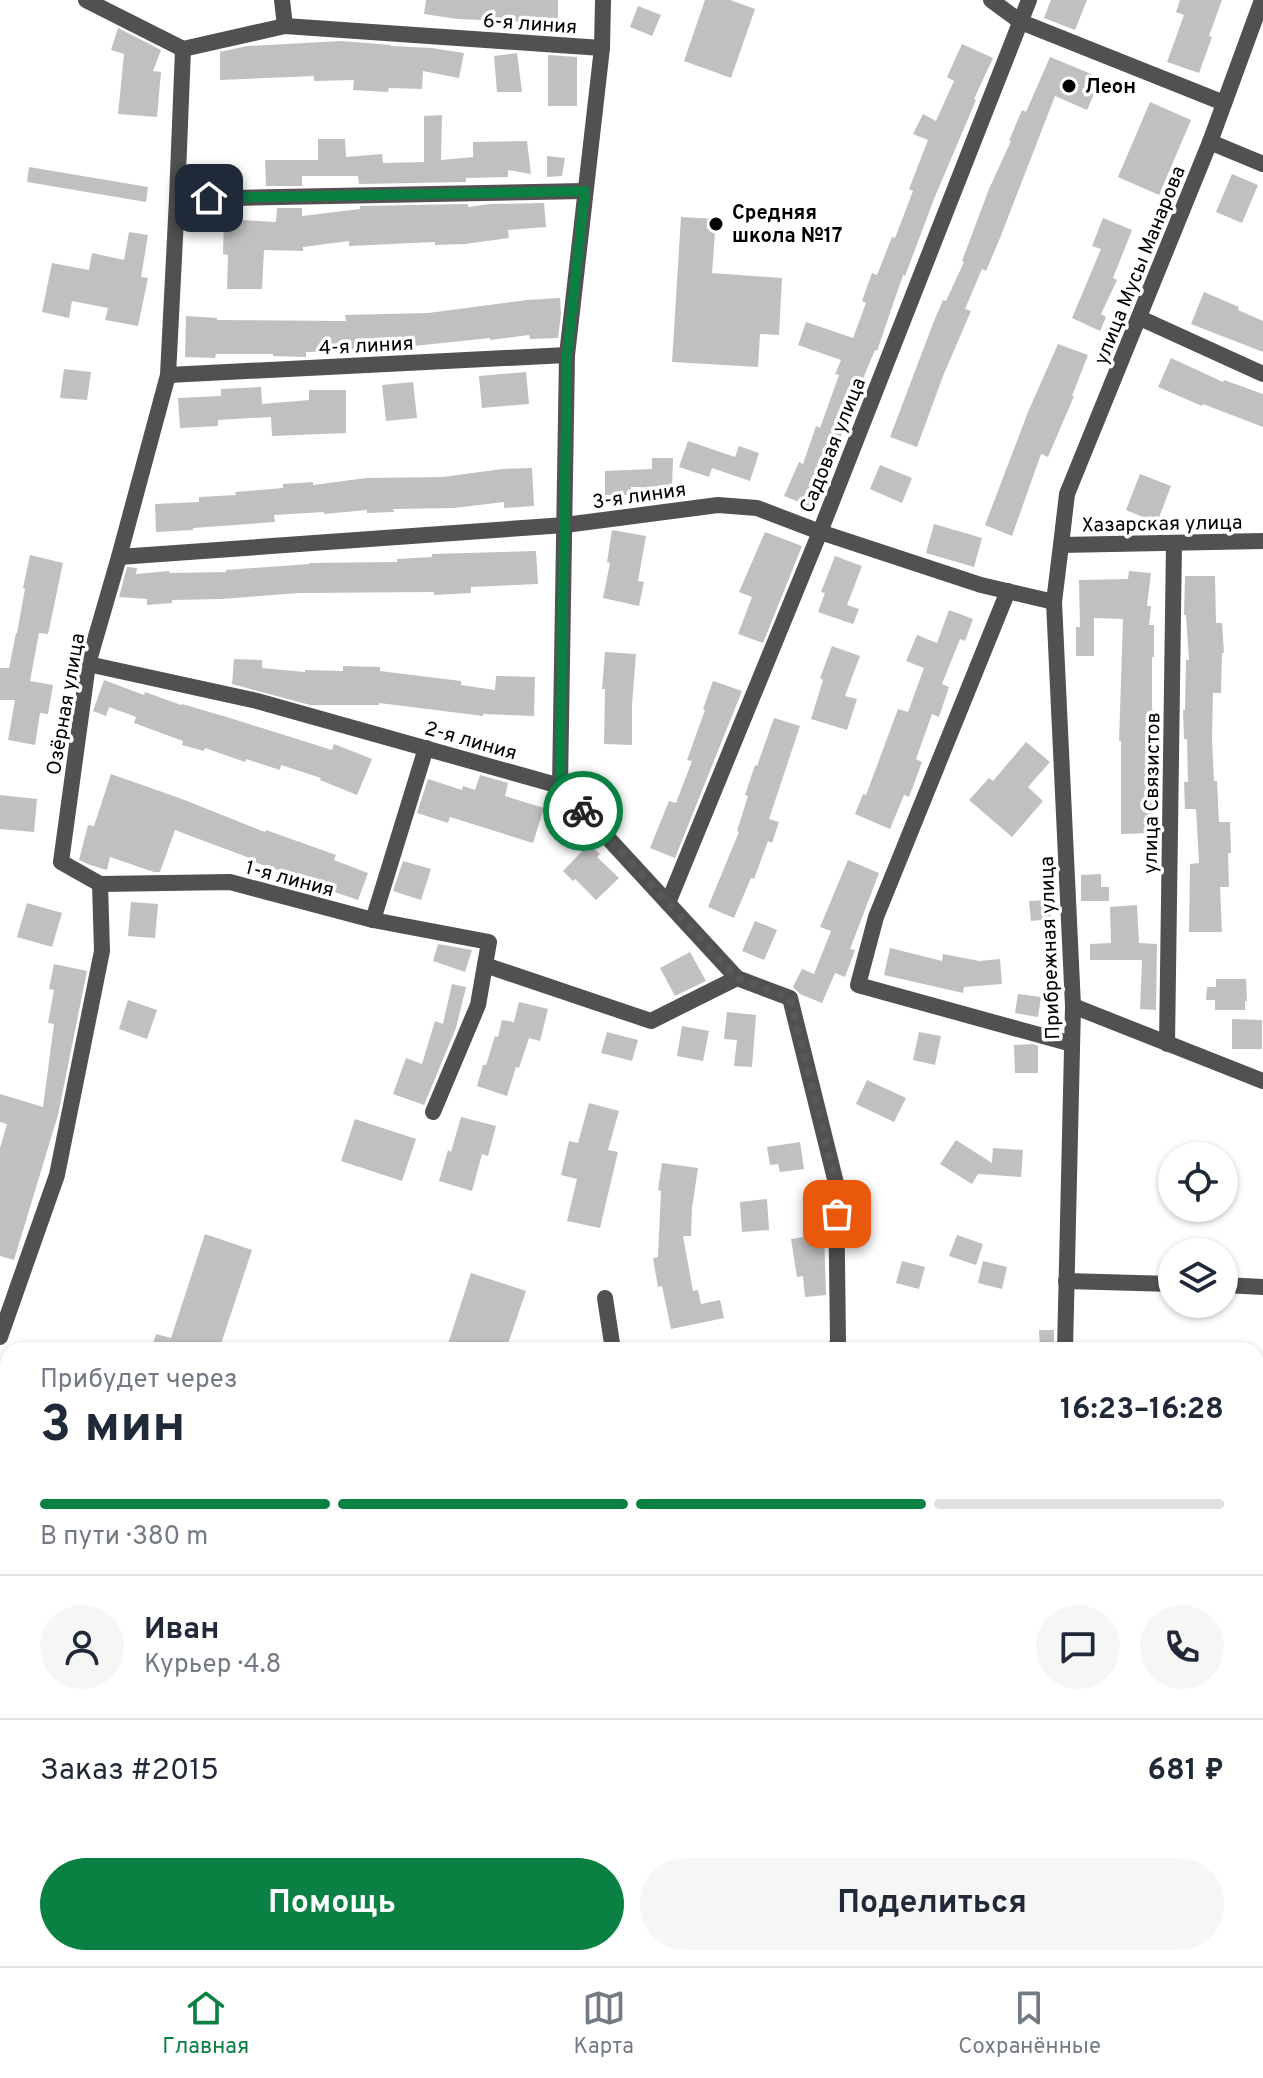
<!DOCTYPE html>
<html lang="ru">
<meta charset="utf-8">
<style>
:root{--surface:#fff;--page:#f6f6f7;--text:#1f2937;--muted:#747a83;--line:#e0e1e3;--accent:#0b8043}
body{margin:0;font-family:Overpass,sans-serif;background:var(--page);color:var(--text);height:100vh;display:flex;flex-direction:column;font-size:30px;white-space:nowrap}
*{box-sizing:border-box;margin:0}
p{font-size:26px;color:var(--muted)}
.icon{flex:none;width:44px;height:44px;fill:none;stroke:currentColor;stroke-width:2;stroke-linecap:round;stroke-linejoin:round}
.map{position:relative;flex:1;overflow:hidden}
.side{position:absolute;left:0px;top:1342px;width:1264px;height:624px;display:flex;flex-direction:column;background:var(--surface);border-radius:24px 24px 0 0;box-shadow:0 2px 6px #0004}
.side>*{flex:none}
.fabs{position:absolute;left:1158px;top:1142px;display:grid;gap:16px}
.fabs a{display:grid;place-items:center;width:80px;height:80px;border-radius:50%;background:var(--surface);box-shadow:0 2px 6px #0004;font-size:40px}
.pin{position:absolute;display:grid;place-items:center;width:68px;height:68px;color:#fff;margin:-34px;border-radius:16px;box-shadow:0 4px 12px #0006}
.courier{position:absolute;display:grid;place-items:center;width:80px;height:80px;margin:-40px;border:6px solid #0b8043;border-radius:50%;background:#fff;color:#222;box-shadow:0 2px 10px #0007}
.overview em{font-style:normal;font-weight:700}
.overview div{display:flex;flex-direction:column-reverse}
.overview{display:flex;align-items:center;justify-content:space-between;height:136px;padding:0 40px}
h1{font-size:52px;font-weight:700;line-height:60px}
.bar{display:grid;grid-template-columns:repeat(4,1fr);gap:12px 8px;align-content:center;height:96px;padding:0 40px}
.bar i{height:10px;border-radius:6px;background:var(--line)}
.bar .current{background:var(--accent)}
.bar p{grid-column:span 4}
.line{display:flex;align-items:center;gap:20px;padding:0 40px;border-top:2px solid var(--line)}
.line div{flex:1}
.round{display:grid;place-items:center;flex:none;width:84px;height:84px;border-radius:42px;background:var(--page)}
.action{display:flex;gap:16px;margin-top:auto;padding:16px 40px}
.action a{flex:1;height:92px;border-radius:48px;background:var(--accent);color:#fff;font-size:32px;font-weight:700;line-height:92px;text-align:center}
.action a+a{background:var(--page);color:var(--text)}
.tab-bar{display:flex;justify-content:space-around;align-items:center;height:112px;border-top:2px solid var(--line);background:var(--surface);font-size:22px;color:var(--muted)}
.tab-bar a{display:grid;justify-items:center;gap:4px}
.tab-bar .current{color:var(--accent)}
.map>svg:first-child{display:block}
.building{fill:#c0c0c0}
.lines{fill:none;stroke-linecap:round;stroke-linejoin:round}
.service{stroke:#515151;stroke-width:8}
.minor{stroke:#515151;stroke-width:16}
.tertiary{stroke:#515151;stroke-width:16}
.done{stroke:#595959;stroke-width:8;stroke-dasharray:0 14.4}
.route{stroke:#0b8043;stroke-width:10}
.poi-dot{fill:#000;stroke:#fff;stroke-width:3}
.labels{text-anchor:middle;stroke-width:7;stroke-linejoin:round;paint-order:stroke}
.street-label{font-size:20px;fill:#000;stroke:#fff}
.poi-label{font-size:20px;font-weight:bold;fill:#000;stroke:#fff;text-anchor:start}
</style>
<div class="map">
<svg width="1263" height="1966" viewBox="0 0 1263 1966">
<rect width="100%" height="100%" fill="#fff"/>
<g class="building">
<path d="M426 0H558V19L527 18V22L457 19 424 14Z"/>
<path d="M705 0H730L755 9 731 78 684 61Z"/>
<path d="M1051 0H1087L1075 30 1044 18Z"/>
<path d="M1180 0H1222L1209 36 1212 37 1199 73 1167 62 1184 15 1176 12Z"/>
<path d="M638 6 661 15 652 36 630 27Z"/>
<path d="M118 28 161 50 153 71 161 72 157 117 118 114 124 54 111 50Z"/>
<path d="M341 41 391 45V46L432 48 464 53 459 78 423 71 422 89 389 88 388 92 353 90 354 80 314 81V76L220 80V52L247 46Z"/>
<path d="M962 44 993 58 974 99 976 100 934 199 905 276 903 275 877 351 875 350 854 400 848 423 846 422 830 466 826 465 809 506 784 496 799 462 803 464 816 426 820 428 839 375 835 374 841 360 798 345 806 322 853 338 866 303 862 301 872 273 877 275 892 237 895 238 913 191 909 189 928 140 913 134 923 114 936 121 954 81 947 77Z"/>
<path d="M517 53 522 92H497L494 56Z"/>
<path d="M548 55 577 57V106H548Z"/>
<path d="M1050 57 1101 78 1087 110 1055 96 1000 238 986 271 982 269 965 309 971 311 943 376 917 447 890 437 934 321 943 300 946 301 964 262 962 261 989 189 1011 141H1009L1022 110 1026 112Z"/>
<path d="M1150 102 1191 120 1159 195 1118 177Z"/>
<path d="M442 115 441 160 473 157V142L527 141 531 174 508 170V177L466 178V182L359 184 358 176H302V186H266L265 160H318V139H345L346 157 382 154 383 163 424 162V116Z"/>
<path d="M547 156 565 158 562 176 547 177Z"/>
<path d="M29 167 148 187 146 202 27 182Z"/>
<path d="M1232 174 1258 185 1242 223 1216 212Z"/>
<path d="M544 203 546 227 508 230 509 238 465 244 435 245V242L349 246V241L303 247V251L264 250 262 289H227L228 255 223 254 224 219 276 222 277 208H302V216L360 209V206L468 204V207L490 204Z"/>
<path d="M681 217 716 219 712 273 782 278 779 335 760 334 758 367 672 362Z"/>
<path d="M1103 218 1132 230 1113 278 1117 280 1101 314 1106 317 1100 331 1072 318 1101 249 1092 246Z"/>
<path d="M129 232 148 235 141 277 148 278 138 326 105 320 108 308 72 301 69 318 42 312 52 263 89 270 92 253 124 260Z"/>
<path d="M1204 292 1239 307 1238 310 1263 321V352L1191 324Z"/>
<path d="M560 298 561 314 558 338 530 339 529 335 490 340V338L414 346 383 347V350L306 352V357L273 356V354H216L215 358 185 357 186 316 217 318V320L346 321 345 315 428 313 527 300Z"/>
<path d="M1058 344 1088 355 1072 396H1074L1048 457 1041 454 1012 536 985 525 1028 412Z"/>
<path d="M1171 358 1223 382 1224 380 1263 394V427L1203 404 1202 406 1158 387Z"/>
<path d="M64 369 91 372 87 400 60 398Z"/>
<path d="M526 372 529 404 482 408 479 376Z"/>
<path d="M413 382 417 418 386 421 382 385Z"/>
<path d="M261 387 262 404 309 400V390H346V433L272 436 271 417 218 420V426L180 428 178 398 221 396V389Z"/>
<path d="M688 441 735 457 739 446 759 453 750 481 712 468 709 477 679 467Z"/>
<path d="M652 458H673L672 488 631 487V495H605V471L652 469Z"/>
<path d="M880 465 912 478 902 503 870 489Z"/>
<path d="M532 468 534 506 504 508V502L454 508 393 509 394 512 367 513V510L324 514V512L274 515 275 522 193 528V530L156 532 155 504 199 502V497L236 495 235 492 283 488V484L313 482V485L366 478 443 477 502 469Z"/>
<path d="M1140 474 1171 486 1157 523 1126 510Z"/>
<path d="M934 524 982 538 974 567 926 553Z"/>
<path d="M612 530 646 536 638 581 644 582 639 606 603 598 610 563 607 562Z"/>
<path d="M765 532 802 546 763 643 738 634 752 597 739 592Z"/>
<path d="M536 551 538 584 471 587V593L434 595V592L299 593 222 599 172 600V603L147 605V599L119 597 127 567 137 568 136 574 169 571 170 573 226 572V570L309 564V563L397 562V559L432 557V554Z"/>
<path d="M30 555 63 563 48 634 39 633 30 681 53 685 48 714 40 713 35 745 8 740 15 700H0V668H9L16 633H17L25 589 23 588Z"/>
<path d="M835 556 862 566 847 605 859 609 853 624 818 612 825 593 821 592Z"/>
<path d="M1129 571 1151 573 1147 606H1151L1149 625H1154V657H1152V710H1154L1152 753H1155V777H1152V833L1121 834V741H1119L1123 619 1094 618V656H1076V627H1080L1079 580 1128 579Z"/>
<path d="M1185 576H1215L1216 623H1222L1224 653H1222L1221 693H1213L1212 738 1214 781H1217L1219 822H1230L1231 853H1228L1229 887H1220L1222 932H1189L1190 864 1199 863 1196 809H1185L1184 782H1188L1187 739H1184L1183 710H1185L1186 660H1189L1186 615H1184Z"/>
<path d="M949 610 973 619 965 641 960 639 942 684 949 687 939 717 932 714 916 759 922 762 909 797 904 795 890 829 855 814 863 794 866 795 898 709 908 712 924 668 906 661 917 635 937 643Z"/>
<path d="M832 646 860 656 845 696 857 699 847 730 811 719 823 680 820 678Z"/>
<path d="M605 652 636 654 632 705V745L604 744 605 689H602Z"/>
<path d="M234 659 262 660V668L305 672V670L343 671V666L380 667V671L461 681V685L495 690 496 676 535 677 534 716 483 714V716L379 703V705H310L232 684Z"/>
<path d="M104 680 144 695 145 692 181 705 182 704 230 718 332 750 334 744 372 759 357 795 320 780 321 778 281 765 280 770 246 759 245 762 205 748 204 751 182 745 183 741 134 723 136 717 109 707 106 716 93 711Z"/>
<path d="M713 681 742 691 675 858 650 848 669 801 676 803 692 761 687 760 705 710 703 709Z"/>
<path d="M774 718 800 726 769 819 779 822 772 843 768 841 754 879 751 878 734 918 708 907 739 832 737 831 748 796 745 795 755 765 757 766Z"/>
<path d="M1026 742 1050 762 1028 787 1043 801 1012 837 969 800 989 778 993 781Z"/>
<path d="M111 774 182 799 265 832 266 830 336 855 334 860 368 873 358 900 290 877V874L254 862 255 860 175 830 160 872H154L110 857 107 870 90 865 79 860 88 825 94 826Z"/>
<path d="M480 775 508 783 505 796 544 808 533 843 450 817 448 823 417 813 428 779 462 790 463 786 475 790Z"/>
<path d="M0 795 37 799 34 832 0 829Z"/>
<path d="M589 844 600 854 597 857 619 878 596 900 575 879 573 881 563 871Z"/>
<path d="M848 860 879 873 850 949 855 950 845 977 835 973 822 1003 800 994 793 987 802 969 814 974 831 931 820 927Z"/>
<path d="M403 861 431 869 421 900 393 891Z"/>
<path d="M1101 874V887H1109V901H1081V875Z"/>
<path d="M1050 900 1051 919 1031 921 1029 901Z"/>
<path d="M131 902 158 904 155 938 128 936Z"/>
<path d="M27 903 62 913 52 947 17 937Z"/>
<path d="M1137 905 1139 943 1157 944 1156 1010 1140 1009 1142 960H1090V944L1111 943 1110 907Z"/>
<path d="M755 921 777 930 764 960 742 951Z"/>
<path d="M438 944 472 950 465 972 433 961Z"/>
<path d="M890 948 942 961 943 954 979 961 1000 959 1002 984 964 987 963 993 884 975Z"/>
<path d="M690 952 706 981 675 996 660 968Z"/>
<path d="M54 964 87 971 58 1115 14 1260 0 1256V1148L7 1124 0 1122V1094L43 1107 54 1024 48 1023 54 990 49 989Z"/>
<path d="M1216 979H1246L1247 1001H1245V1010H1215V1000H1206L1207 987H1216Z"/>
<path d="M452 984 466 987 456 1028 424 1105 393 1094 406 1058 422 1064 435 1021 443 1024Z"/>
<path d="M1018 994 1041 997 1038 1017 1015 1013Z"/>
<path d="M128 1000 157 1010 147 1039 119 1029Z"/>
<path d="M519 1002 548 1009 540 1041 529 1038 519 1068 516 1067 507 1096 477 1086 483 1065H486L495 1036 498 1037 502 1020 514 1022Z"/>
<path d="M727 1012 756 1015 752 1067 734 1066 737 1040 724 1039Z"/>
<path d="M1232 1019 1262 1020V1049H1232Z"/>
<path d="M682 1026 709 1031 703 1061 677 1056Z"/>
<path d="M607 1032 638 1040 632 1061 601 1053Z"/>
<path d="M919 1032 941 1036 935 1065 913 1060Z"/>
<path d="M1032 1044 1038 1046V1073H1015L1014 1045Z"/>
<path d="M867 1080 906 1098 894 1122 856 1104Z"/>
<path d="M589 1103 619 1111 608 1150 618 1152 600 1228 567 1221 577 1179 561 1175 569 1141 578 1143Z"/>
<path d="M461 1117 496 1126 488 1156 482 1154 472 1191 439 1181 448 1150 451 1152Z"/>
<path d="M355 1119 416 1139 402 1181 341 1161Z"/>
<path d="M956 1140 992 1163 993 1148 1023 1150 1021 1177 978 1174 972 1184 940 1164Z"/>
<path d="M800 1142 804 1169 780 1172 778 1164 770 1165 767 1147Z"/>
<path d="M662 1163 698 1168 692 1208 691 1236H683L693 1291 698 1290 701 1304 720 1300 724 1318 671 1329 662 1286 658 1287 653 1258 658 1257 661 1191 658 1190Z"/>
<path d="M767 1199 769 1230 742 1232 740 1202Z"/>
<path d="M205 1234 252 1250 219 1350H151L156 1334 171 1338Z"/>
<path d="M824 1234 826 1295 805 1297 803 1276 797 1277 791 1239Z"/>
<path d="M957 1235 983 1244 976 1265 949 1256Z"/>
<path d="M902 1261 925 1267 919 1289 896 1283Z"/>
<path d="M983 1261 1007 1267 1002 1289 978 1283Z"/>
<path d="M471 1273 526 1291 506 1350H446Z"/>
<path d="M1039 1330H1054V1350H1040Z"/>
</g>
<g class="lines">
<path class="service" d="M0 1531 8 1533"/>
<g class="minor">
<path d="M86 0 183 49 285 26 602 48"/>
<path d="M282 0 285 26"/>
<path d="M991 0 1021 22 1224 103"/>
<path d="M1262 0 1210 142 1067 494 1061 545 1263 541"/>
<path d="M1210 142 1263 164"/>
<path d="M177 199 585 191"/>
<path d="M1140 318 1263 374"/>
<path d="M168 375 567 355"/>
<path d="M119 557 565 525 718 505 757 508 820 532 981 585 1054 602"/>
<path d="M1008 591 876 917 858 985 1072 1044"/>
<path d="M88 664 257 701 560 786 737 978 790 998 836 1183 838 1341 835 1350"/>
<path d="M560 786 567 355 602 48 603 0"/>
<path d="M100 884 230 882 373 920 489 942 478 1005 433 1112"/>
<path d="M668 903 820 532 1029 0"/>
<path d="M373 920 426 748"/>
<path d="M485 965 651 1021 737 978"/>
<path d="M1073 1006 1263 1081"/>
<path d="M1167 1044 1174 543"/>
<path d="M1066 1281 1172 1284"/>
<path d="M1224 1285 1263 1287"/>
<path d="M605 1298 613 1350"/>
<path d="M0 1337 57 1175 102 951 100 884 61 862 88 664 119 557 168 375 177 199 183 49"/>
<path d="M1256 1477 1263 1480"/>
<path d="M533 1966 556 1958"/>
</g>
<g class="tertiary">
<path d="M1061 545 1054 602 1073 1006 1065 1350"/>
<path d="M0 1392 8 1394"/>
<path d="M1083 1958 1087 1966"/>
</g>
</g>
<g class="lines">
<path class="done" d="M583 811 737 978 790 998 836 1183 837 1214"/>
<path class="route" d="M209 198 585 191 567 355 560 786 583 811"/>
</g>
<g class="poi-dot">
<circle cx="1069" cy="86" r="8"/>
<circle cx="716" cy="224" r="8"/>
</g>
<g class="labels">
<g class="street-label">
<text transform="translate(530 23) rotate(4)" y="7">6-я линия</text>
<text transform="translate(1139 265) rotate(-68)" y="7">улица Мусы Манарова</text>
<text transform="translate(366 345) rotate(-3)" y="7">4-я линия</text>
<text transform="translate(832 445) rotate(-68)" y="7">Садовая улица</text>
<text transform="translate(639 495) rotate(-8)" y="7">3-я линия</text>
<text transform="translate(1162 523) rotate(-1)" y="7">Хазарская улица</text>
<text transform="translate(65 704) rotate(-80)" y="7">Озёрная улица</text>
<text transform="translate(471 740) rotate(16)" y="7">2-я линия</text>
<text transform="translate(1151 793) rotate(-89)" y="7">улица Связистов</text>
<text transform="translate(290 878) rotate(15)" y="7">1-я линия</text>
<text transform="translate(1049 948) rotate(-92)" y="7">Прибрежная улица</text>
</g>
<g class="poi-label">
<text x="1085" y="93">Леон</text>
<text x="732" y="219">Средняя<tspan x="732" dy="23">школа №17</tspan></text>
</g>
</g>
</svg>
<div class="fabs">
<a><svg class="icon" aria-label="locate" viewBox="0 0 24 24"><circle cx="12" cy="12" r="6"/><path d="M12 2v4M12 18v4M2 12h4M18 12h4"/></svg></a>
<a><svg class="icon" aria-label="layers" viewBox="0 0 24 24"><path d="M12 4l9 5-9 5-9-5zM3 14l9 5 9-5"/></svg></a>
</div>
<div class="pin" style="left:837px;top:1214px;background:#ea580c"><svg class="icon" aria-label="bag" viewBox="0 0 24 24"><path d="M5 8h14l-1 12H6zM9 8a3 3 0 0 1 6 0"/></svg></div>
<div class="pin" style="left:209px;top:198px;background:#1f2937"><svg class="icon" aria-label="home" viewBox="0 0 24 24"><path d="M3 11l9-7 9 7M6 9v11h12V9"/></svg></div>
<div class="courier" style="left:583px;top:811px"><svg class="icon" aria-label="bike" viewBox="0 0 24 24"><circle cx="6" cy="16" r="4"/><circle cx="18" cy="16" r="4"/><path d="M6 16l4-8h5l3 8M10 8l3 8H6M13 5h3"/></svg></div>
<section class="side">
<div class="overview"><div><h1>3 мин</h1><p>Прибудет через</p></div><em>16:23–16:28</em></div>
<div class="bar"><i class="current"></i><i class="current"></i><i class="current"></i><i></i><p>В пути · 380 m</p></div>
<div class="line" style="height:144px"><a class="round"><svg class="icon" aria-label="person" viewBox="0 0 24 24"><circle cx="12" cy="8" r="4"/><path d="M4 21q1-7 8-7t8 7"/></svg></a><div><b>Иван</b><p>Курьер · 4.8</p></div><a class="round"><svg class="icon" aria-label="chat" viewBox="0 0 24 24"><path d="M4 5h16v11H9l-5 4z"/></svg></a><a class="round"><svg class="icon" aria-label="phone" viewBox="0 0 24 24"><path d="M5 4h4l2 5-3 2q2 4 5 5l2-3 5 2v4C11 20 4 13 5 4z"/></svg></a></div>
<div class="line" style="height:104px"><div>Заказ #2015</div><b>681 ₽</b></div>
<div class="action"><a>Помощь</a><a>Поделиться</a></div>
</section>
</div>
<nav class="tab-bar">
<a class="current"><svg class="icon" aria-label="home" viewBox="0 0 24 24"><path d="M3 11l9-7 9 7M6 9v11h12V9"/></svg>Главная</a>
<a><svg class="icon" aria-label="map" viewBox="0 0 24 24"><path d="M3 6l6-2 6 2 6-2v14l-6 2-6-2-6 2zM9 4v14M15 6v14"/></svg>Карта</a>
<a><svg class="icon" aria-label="saved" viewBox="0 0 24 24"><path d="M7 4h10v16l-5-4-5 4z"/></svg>Сохранённые</a>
</nav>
